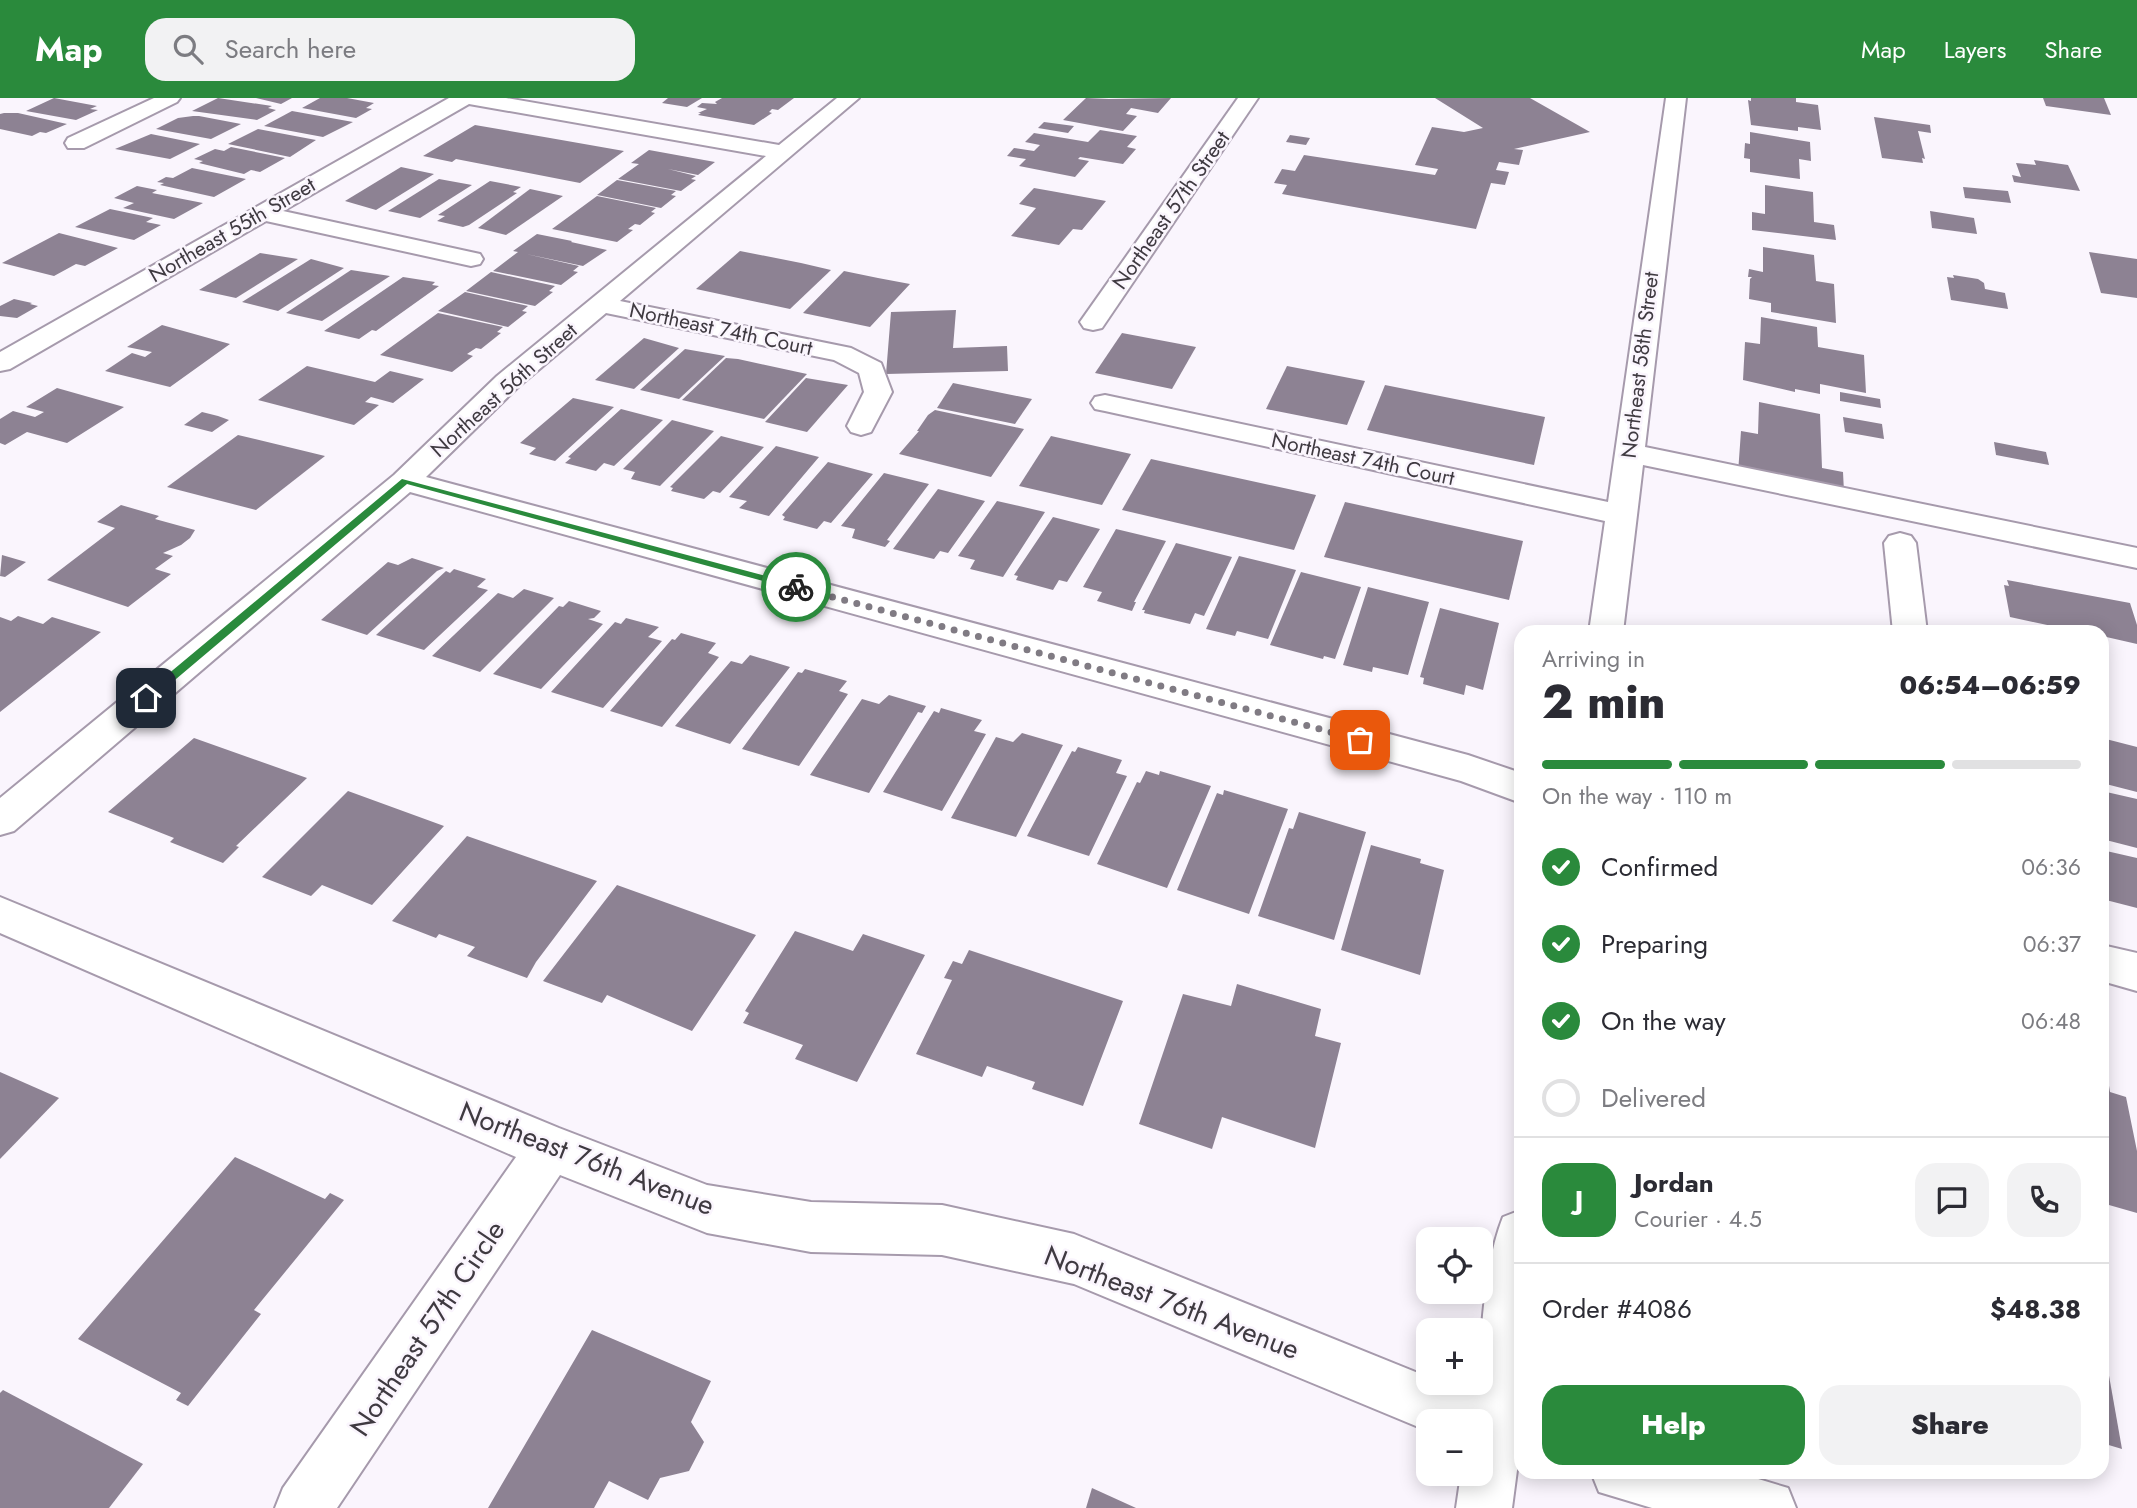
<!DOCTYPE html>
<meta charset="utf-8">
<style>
:root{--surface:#fff;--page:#f2f2f3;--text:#2b2b33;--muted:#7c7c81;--line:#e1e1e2;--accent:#2a8a3c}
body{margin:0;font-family:Jost,sans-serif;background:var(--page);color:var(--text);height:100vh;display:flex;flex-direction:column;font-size:26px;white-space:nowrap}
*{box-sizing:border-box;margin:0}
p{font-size:23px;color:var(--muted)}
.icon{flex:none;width:38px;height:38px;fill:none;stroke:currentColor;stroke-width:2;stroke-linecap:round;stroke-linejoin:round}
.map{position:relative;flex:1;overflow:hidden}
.drawer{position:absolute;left:1514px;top:527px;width:595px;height:854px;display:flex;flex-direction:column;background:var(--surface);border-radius:21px;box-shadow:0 4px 18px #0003}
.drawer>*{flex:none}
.controls{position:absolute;left:1416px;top:1129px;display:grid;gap:14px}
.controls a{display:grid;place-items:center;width:77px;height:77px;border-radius:14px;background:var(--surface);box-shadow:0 4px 18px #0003;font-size:35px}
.pin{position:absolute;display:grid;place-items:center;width:60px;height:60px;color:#fff;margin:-30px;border-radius:14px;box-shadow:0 4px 10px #0006}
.courier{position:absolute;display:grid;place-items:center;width:70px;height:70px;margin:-35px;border:5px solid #2a8a3c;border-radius:50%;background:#fff;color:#222;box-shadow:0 2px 9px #0007}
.headline em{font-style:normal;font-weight:800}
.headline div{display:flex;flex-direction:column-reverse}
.headline{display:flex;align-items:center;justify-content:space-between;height:119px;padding:0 28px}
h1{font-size:46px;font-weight:800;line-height:52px}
.bar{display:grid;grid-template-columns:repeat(4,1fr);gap:10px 7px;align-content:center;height:84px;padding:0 28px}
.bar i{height:9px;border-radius:5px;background:var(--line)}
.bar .selected{background:var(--accent)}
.bar p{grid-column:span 4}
.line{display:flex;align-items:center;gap:18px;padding:0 28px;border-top:2px solid var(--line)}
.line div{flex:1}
.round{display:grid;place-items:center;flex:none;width:74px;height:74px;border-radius:21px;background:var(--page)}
ol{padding:0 28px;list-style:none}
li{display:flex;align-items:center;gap:21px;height:77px}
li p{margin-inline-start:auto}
li .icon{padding:7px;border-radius:50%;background:var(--accent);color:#fff;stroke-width:4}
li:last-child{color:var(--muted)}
li i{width:38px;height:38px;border:4px solid var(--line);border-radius:50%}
.button{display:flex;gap:14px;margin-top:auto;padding:14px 28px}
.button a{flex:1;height:80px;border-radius:21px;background:var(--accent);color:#fff;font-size:28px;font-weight:800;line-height:80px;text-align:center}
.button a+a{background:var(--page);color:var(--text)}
header{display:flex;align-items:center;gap:42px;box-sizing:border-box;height:98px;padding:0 35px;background:var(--accent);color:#fff}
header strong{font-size:33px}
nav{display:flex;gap:38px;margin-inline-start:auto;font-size:24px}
.search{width:490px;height:63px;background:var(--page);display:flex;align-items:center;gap:18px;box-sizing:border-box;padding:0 24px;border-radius:21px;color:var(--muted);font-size:26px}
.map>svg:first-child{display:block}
.building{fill:#8d8293}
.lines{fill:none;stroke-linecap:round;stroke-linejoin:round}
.minor-casing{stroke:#a69aac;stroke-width:4}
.minor{fill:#fff;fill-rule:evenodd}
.route{fill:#2a8a3c}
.done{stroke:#807b83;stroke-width:7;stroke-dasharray:0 12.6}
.labels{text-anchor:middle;stroke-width:5;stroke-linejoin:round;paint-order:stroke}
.far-street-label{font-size:21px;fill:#3f3a41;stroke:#faf5fd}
.near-street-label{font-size:28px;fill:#3f3a41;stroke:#faf5fd}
</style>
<header>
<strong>Map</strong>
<div class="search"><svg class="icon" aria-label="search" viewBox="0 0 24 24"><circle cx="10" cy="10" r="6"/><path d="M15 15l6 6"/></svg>Search here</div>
<nav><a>Map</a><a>Layers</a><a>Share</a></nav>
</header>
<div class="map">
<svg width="2137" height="1410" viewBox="0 0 2137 1410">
<rect width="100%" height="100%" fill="#faf5fd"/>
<g class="building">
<path d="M54 0 97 8 90 11 98 12 76 22 26 13Z"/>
<path d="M218 0 272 8 268 10 276 12 257 22 192 13Z"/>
<path d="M256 0H292L281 6Z"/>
<path d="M320 0H347L374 5 366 10 372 11 356 20 302 10Z"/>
<path d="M668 0H702L687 9 662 5Z"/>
<path d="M722 0H794L778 12 772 11 769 14 772 15 754 27 698 17 701 15H698L707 11 697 9 702 5 717 6 715 4Z"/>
<path d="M1086 0 1109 1 1171 0 1158 15 1131 10 1126 16 1137 18 1123 33 1063 22Z"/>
<path d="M1435 0H1530L1590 34 1514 51 1523 52 1519 67 1499 64 1496 72 1509 74 1505 87 1491 85 1476 131 1282 96 1287 87 1274 85 1282 71 1295 73 1304 57 1435 77 1438 71 1415 67 1432 29 1464 34 1483 30Z"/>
<path d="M1751 0H1796V4L1818 7 1821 32 1798 29V33L1751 27 1748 2 1751 3Z"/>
<path d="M2043 0H2104L2111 17 2046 8Z"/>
<path d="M292 13 353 24 323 39 264 28Z"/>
<path d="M4 15H18L67 26 46 35 40 34 32 38 0 31V16Z"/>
<path d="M193 18H199L241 26 211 41 156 31 178 20Z"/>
<path d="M1874 19 1930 27 1931 35 1918 33 1925 61 1922 60 1923 65 1882 60Z"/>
<path d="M1044 24 1074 28 1068 35 1038 30Z"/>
<path d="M475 27 550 40 624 53 580 85 456 61 452 64 423 58Z"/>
<path d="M258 31 316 42 290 59 228 46Z"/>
<path d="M1100 32 1137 38 1127 49 1136 51 1123 66 1080 59 1078 61 1089 63 1075 79 1019 68 1026 61 1007 58 1014 50 1034 53 1040 47 1025 44 1034 35 1088 44Z"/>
<path d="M1750 34 1810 44 1811 63 1799 61 1800 81 1750 74V61L1744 60 1745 45 1750 46Z"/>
<path d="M151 36 200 46 170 61 115 51Z"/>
<path d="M1290 37 1310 40 1306 47 1286 44Z"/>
<path d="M231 49 285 60 260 74 251 72 244 76 199 65 203 63 194 61 215 51 224 53Z"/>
<path d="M649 52 715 64 698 77 668 71 696 78 691 81 696 82 681 93 618 81 639 66 631 65Z"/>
<path d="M2034 62 2068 67 2080 93 2014 84 2012 77 2021 79 2016 65 2036 67Z"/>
<path d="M401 69 434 76 376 112 345 103Z"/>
<path d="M192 70 246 81 214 99 160 87 164 85 157 84 166 79 173 80Z"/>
<path d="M439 81 472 87 420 120 388 113Z"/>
<path d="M617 82 676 93 671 97 676 98 661 110 597 97Z"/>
<path d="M490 83 521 89 513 94 517 95 469 127 463 129 437 123 445 118 438 117Z"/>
<path d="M1765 87 1813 94 1814 124 1834 127 1836 142 1752 132V114L1765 116Z"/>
<path d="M137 88 157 92 152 95 203 105 174 121 123 110 134 105 114 100Z"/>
<path d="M1963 89 2008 93 2011 105 1965 100Z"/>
<path d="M1034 90 1051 93 1106 103 1082 132 1073 131 1059 147 1011 138 1036 110 1019 106Z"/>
<path d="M530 91 563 98 506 137 478 130Z"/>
<path d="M597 98 656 110 651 114 655 115 640 127 635 126 628 131 633 132 617 144 552 131Z"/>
<path d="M110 111 153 120 146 124 161 127 134 142 75 129Z"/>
<path d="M1930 113 1974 120 1977 136 1932 130Z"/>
<path d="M59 135 118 150 85 168 76 166 54 178 2 165Z"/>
<path d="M537 136 572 143 571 144 607 152 583 168 526 156 579 168 573 173 578 174 561 187 493 173 518 154 513 153Z"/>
<path d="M1763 149 1814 157 1816 183 1834 186 1836 225 1771 214V205L1749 201 1750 181 1752 179H1748L1749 171 1763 174Z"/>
<path d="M740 153 801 165 831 172 790 211 696 191Z"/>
<path d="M2089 154 2137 161V200L2101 195Z"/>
<path d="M260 155 298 161 236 200 199 192Z"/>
<path d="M311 161 344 170 278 213 242 204Z"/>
<path d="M351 172 390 178 322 223 286 215Z"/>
<path d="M844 173 878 180 910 186 870 229 803 215Z"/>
<path d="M491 174 555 188 549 193 553 194 535 208 466 193Z"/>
<path d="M1953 177 1978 181 1984 185 1985 191 2005 195 2008 211 1951 202 1947 179 1954 180Z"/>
<path d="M403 179 435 184 432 187 439 188 376 233 372 232 359 241 324 233Z"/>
<path d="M465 194 528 208 522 213 527 214 508 229 438 213Z"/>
<path d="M14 201 32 205 30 206 38 208 17 220 0 218V208Z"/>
<path d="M956 212 953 250 1007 248 1008 273 886 276 891 214Z"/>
<path d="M438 215 503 229 497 234 501 235 481 251 476 250 467 256 473 258 452 274 380 257Z"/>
<path d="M1761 219 1817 229 1818 249 1864 257 1866 295 1820 286V296L1795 291V294L1743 282 1745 244 1760 246Z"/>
<path d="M162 227 230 246 170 289 105 273 132 255 145 259 152 254 127 249Z"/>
<path d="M1122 235 1196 249 1172 291 1095 275Z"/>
<path d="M644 240 679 250 634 291 595 282Z"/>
<path d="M685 251 725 258 679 301 640 292Z"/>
<path d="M726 260 738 261 807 276 764 321 682 302Z"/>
<path d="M307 268 375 284 390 273 424 281 393 305 371 299 365 304 379 307 354 327 258 302Z"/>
<path d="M1287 268 1365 283 1347 327 1266 311Z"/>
<path d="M806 280 848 287 807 334 765 324Z"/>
<path d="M953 285 1032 301 1015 326 937 310Z"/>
<path d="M1385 287 1545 319 1534 367 1367 332Z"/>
<path d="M57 290 124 309 67 345 27 334 5 347 0 345V321L13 313 35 319 44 314 26 309Z"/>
<path d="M1840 294 1880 301 1881 310 1840 303Z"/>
<path d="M573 300 614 309 555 363 529 356 536 350 520 345Z"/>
<path d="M1759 304 1820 316 1822 370 1843 374 1844 394 1738 375 1741 333 1758 336Z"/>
<path d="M621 311 663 322 614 368 604 365 596 373 565 365 571 360 568 359Z"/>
<path d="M935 312 1024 331 991 379 899 356 919 333H917L928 317Z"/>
<path d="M202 314 218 318 229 322 212 334 184 327Z"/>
<path d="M1843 319 1882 326 1884 341 1845 334Z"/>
<path d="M672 322 714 333 660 388 631 381 635 374 623 371Z"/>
<path d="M238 337 325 358 256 412 167 389Z"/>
<path d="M721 338 764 349 720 395 713 393 704 401 671 393 673 390 670 389Z"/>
<path d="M1051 338 1131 356 1102 407 1019 388Z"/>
<path d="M1994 344 2046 354 2049 367 1996 357Z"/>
<path d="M776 348 819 359 769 418 739 410 747 403 729 399Z"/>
<path d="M1151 361 1316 397 1294 452 1122 412Z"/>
<path d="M828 364 873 376 831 425 824 423 817 431 783 422 785 419 782 417Z"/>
<path d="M884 375 929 386 887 442 890 443 885 449 852 440 855 431 841 428Z"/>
<path d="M938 391 985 403 948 455 940 453 934 461 893 451Z"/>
<path d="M997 403 1045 414 1003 479 970 471 975 462 958 458Z"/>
<path d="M1345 404 1523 443 1509 502 1324 459Z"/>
<path d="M121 407 159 418 155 421 195 432 190 440 181 447 163 455 173 458 155 471 171 476 128 509 47 482 115 430 97 424Z"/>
<path d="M1053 419 1100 431 1067 484 1059 482 1053 492 1016 482 1018 478 1014 477Z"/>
<path d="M1116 431 1166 443 1134 504H1136L1132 513 1097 503 1102 494 1083 489Z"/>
<path d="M1176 445 1232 459 1204 518 1195 515 1190 526 1144 515 1145 512H1142Z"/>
<path d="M2 457 26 464 5 479 0 478Z"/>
<path d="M1239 458 1296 472 1268 541 1237 533 1235 538 1206 531Z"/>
<path d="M412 460 444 470 437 473 367 537 321 522 388 464 398 467Z"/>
<path d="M454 471 486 481 477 489 488 492 424 552 376 537 446 473 450 475Z"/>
<path d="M1301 474 1361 489 1335 561 1324 558 1323 561 1270 547Z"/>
<path d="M2007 482 2130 505 2137 527V546L2102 538V534H2080L2010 519 2004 487 2009 488Z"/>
<path d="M1368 489 1429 504 1408 577 1373 569 1372 574 1343 567Z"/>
<path d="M524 491 554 500 480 574 432 558 498 495 513 500Z"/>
<path d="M569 503 601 513 594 520 588 521 603 526 541 591 493 576 559 508 563 509Z"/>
<path d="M1440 510 1499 525 1483 592 1466 587 1464 597 1423 586 1424 580 1420 579Z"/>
<path d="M18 518 43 526 52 519 101 534 0 614V519L11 523Z"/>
<path d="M626 520 659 529 648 539 662 543 603 610 551 594 615 524 621 526Z"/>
<path d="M681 535 716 545 708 555 719 559 662 629 610 613 672 541 675 542Z"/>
<path d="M750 557 790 569 730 646 675 628 731 563 742 566Z"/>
<path d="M805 571 847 583 839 593 848 596 799 668 742 651 798 574 802 575Z"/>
<path d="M889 597 926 608 922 615 918 614 869 695 810 677 862 601 879 606Z"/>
<path d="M941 610 982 622 974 633 986 636 942 713 883 694 934 613 939 615Z"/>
<path d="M1022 635 1063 647 1016 739 951 720 996 639 1013 644Z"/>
<path d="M194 640 307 680 236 748 239 749 223 765 170 744 174 740 108 714Z"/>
<path d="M2102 640 2137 649V694L2102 685Z"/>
<path d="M1078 649 1122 662 1116 675 1127 678 1089 758 1027 738 1072 653 1075 654Z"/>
<path d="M1146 673 1159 677 1160 673 1211 688 1167 790 1097 766 1137 684 1140 685Z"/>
<path d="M1224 692 1288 711 1249 816 1177 792 1217 695 1223 697Z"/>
<path d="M348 693 444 728 372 807 322 787 311 798 262 779Z"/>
<path d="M2102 693 2137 701V750L2102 741Z"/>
<path d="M1299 714 1366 734 1334 842 1258 818 1289 730 1293 731Z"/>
<path d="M467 738 597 783 536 864 527 880 467 858 475 849 439 836 436 840 392 823Z"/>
<path d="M1371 747 1421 761 1420 765 1444 772 1420 877 1341 852Z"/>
<path d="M2102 752 2137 760V810L2102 801Z"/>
<path d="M617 787 756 837 692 933 607 897 602 905 543 883Z"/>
<path d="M795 833 853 853 863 836 925 857 857 984 795 961 803 947 743 925 749 915 745 913Z"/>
<path d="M969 852 1123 903 1083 1008 1032 991 1035 984 987 968 982 979 916 956 952 882 944 880 953 863 962 866Z"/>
<path d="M1237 886 1321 911 1315 938 1341 945 1315 1050 1222 1019 1212 1051 1139 1026 1183 896 1231 908Z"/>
<path d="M2102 968 2106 969 2110 994 2126 999 2137 1053V1115L2102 1105Z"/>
<path d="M0 974 59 1000 0 1061Z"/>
<path d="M235 1059 325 1101 330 1095 344 1102 254 1212 261 1216 188 1308 176 1302 181 1295 78 1241Z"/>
<path d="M592 1232 711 1283 691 1324 704 1344 689 1373 660 1380 648 1402 609 1383 594 1410H488Z"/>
<path d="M2102 1254 2105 1255 2122 1351 2102 1345Z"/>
<path d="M3 1292 143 1366 109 1410H0V1295Z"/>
<path d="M1092 1390 1136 1410H1086Z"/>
</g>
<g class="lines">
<defs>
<g id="minor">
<path d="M154 0H180L177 4 84 50H68L65 45 68 40Z"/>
<path d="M449 0H506L779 47 837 0H859L620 203 851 250 881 265 892 294 871 334 861 337 851 334 847 328 864 294 859 275 834 262 606 215 517 290 426 379 1468 657 1521 675V705L1461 683 410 394 14 733 0 737V700L394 377 497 278 766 58 469 6 283 113 480 156 483 161 480 166 471 168 266 123 10 271 0 273V254Z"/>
<path d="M1238 0H1258L1102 230 1093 232 1084 230 1080 224Z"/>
<path d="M1666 0H1686L1645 349 2137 450V470L1643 367 1623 534H1589L1605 423 1105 313 1095 311 1091 305 1095 299 1105 297 1608 404Z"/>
<path d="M1900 435 1911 438 1916 445 1927 534H1893L1884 445 1889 438Z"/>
<path d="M0 799 559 1030 707 1087 811 1104 942 1107 1074 1136 1428 1279V1284H1442L1472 1297 1474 1284H1480C1480 1236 1485 1164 1503 1119L1521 1112V1342L1512 1410H1456L1461 1376H1480V1323H1428V1333L1074 1186 942 1157 811 1154 707 1135 560 1077 337 1410H275L283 1390 516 1059 0 835Z"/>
<path d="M2102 847 2137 855V893L2102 883Z"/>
<path d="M1591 1374H1735L1788 1390 1796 1410H1652L1599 1394Z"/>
</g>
</defs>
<use href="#minor" class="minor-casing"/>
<use href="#minor" class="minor"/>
</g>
<path class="route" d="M402 381 796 486 800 489 796 492 407 386 150 603H143V597Z"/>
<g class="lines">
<path class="done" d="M796 489 1360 642"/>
</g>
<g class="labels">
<g class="far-street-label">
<text transform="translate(1171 112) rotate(-55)" y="7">Northeast 57th Street</text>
<text transform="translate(232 132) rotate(-30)" y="7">Northeast 55th Street</text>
<text transform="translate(721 231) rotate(12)" y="7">Northeast 74th Court</text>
<text transform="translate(1640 267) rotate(-83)" y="7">Northeast 58th Street</text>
<text transform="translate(504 292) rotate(-42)" y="7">Northeast 56th Street</text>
<text transform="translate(1363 361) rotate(12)" y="7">Northeast 74th Court</text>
</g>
<g class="near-street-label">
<text transform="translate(587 1060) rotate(21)" y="10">Northeast 76th Avenue</text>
<text transform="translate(1172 1204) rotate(21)" y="10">Northeast 76th Avenue</text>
<text transform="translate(427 1230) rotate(-56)" y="10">Northeast 57th Circle</text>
</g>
</g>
</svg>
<div class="controls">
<a><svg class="icon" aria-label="locate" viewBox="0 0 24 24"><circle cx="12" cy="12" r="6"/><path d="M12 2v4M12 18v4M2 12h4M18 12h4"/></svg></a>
<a>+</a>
<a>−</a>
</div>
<div class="pin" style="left:1360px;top:642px;background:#ea580c"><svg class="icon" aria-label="bag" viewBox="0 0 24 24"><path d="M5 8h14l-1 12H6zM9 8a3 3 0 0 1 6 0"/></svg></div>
<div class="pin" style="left:146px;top:600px;background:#1f2937"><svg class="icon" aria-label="home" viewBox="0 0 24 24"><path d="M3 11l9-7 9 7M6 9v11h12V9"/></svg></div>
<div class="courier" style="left:796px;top:489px"><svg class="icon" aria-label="bike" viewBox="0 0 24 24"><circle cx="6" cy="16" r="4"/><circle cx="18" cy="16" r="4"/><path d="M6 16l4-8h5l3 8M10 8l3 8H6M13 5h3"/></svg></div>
<section class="drawer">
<div class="headline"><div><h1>2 min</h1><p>Arriving in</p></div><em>06:54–06:59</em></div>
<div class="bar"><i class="selected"></i><i class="selected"></i><i class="selected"></i><i></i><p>On the way · 110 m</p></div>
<ol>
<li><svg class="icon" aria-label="check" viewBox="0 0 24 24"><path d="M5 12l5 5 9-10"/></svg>Confirmed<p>06:36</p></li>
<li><svg class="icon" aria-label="check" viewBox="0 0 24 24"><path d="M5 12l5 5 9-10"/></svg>Preparing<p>06:37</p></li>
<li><svg class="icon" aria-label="check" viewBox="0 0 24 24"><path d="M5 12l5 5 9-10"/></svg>On the way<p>06:48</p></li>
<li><i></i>Delivered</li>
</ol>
<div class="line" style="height:126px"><b class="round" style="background:var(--accent);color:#fff">J</b><div><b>Jordan</b><p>Courier · 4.5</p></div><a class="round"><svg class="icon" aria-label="chat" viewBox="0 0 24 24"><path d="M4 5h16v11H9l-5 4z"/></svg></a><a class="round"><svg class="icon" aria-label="phone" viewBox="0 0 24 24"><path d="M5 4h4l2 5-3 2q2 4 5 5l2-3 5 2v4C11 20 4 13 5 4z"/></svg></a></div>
<div class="line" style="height:91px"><div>Order #4086</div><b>$48.38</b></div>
<div class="button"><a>Help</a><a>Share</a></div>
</section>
</div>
